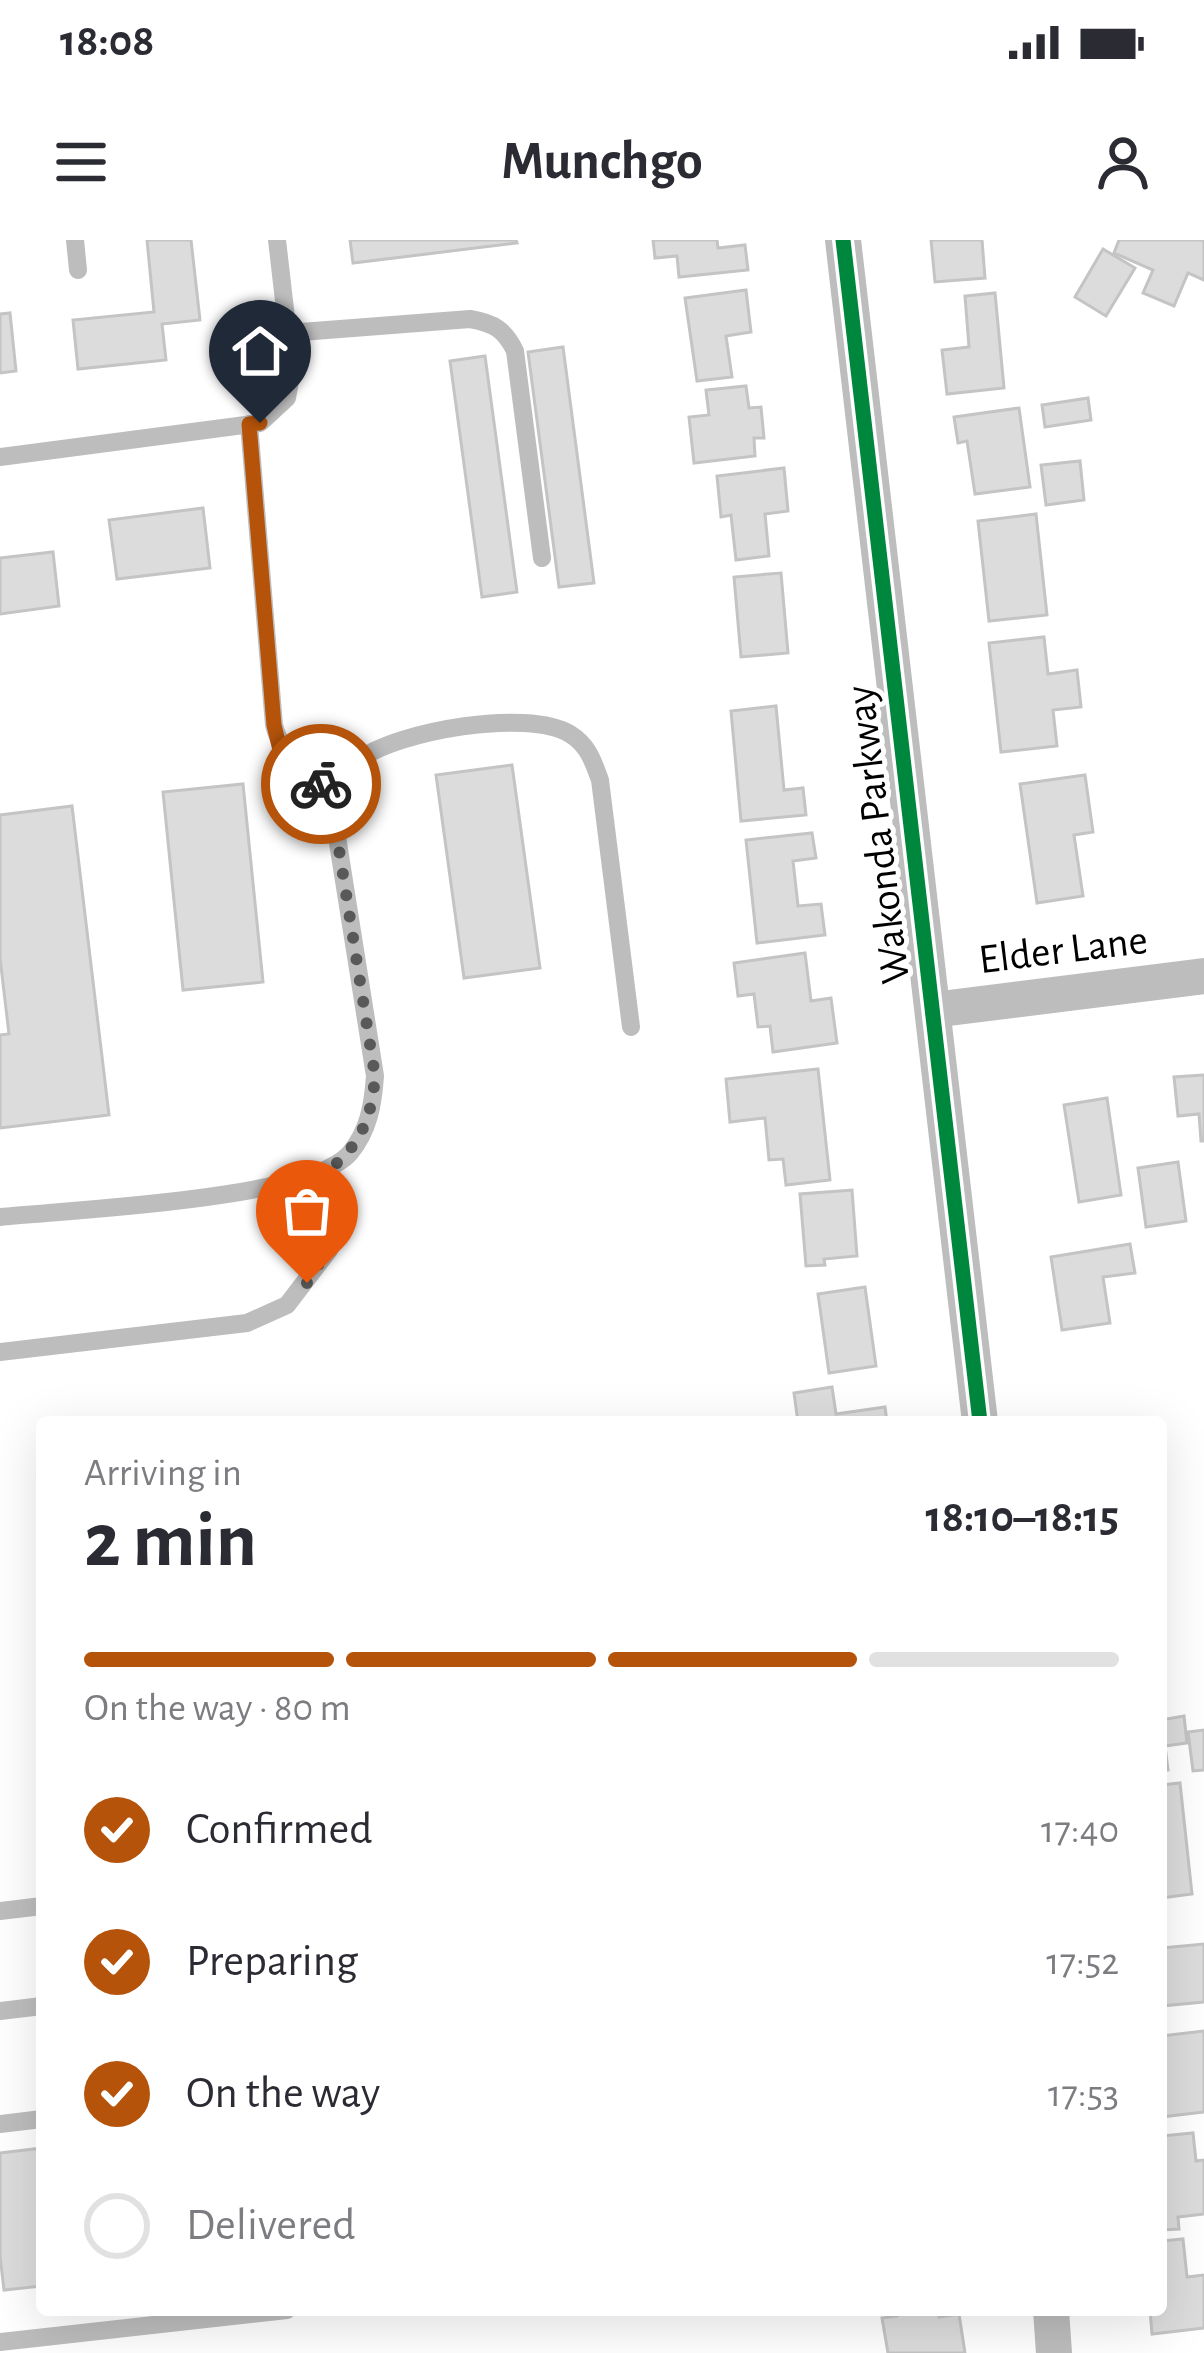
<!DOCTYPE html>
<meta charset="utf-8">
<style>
:root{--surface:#fff;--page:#f2f2f3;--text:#2b2b33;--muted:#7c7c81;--line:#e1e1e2;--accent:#b45309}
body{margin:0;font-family:"Alegreya Sans",sans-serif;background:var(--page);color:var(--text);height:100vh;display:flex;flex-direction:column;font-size:45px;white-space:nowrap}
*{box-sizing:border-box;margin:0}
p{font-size:39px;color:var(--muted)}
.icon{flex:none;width:66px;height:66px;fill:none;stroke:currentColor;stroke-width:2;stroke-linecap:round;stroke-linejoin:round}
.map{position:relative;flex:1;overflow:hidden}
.side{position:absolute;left:36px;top:1176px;width:1131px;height:900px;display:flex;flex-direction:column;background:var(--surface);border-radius:12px;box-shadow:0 12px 48px #0002}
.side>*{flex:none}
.pin{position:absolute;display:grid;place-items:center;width:102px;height:102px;color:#fff;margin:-123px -51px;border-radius:50% 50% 50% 0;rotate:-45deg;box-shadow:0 0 12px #0007}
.pin .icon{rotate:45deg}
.courier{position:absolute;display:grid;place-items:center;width:120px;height:120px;margin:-60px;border:9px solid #b45309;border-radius:50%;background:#fff;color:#222;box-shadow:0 3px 15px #0007}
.headline em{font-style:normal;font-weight:700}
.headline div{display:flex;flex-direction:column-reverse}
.headline{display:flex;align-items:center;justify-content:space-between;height:204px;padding:0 48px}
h1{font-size:78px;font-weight:700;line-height:90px}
.bar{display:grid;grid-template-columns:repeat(4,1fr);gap:18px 12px;align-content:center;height:144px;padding:0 48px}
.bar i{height:15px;border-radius:9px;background:var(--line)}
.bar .active{background:var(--accent)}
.bar p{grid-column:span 4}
ol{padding:0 48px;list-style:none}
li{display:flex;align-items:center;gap:36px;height:132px}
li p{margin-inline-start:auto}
li .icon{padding:12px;border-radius:50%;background:var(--accent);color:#fff;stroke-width:4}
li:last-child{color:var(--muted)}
li i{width:66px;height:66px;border:6px solid var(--line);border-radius:50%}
.status{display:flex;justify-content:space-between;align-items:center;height:84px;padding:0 60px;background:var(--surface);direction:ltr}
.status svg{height:33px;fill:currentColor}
header{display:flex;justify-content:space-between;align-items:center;height:156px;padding:0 48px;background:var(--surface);font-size:54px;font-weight:700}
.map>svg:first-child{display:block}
.building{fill:#dcdcdc;stroke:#c4c4c4;stroke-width:3}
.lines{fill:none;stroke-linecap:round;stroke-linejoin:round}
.service{stroke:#bdbdbd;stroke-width:18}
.minor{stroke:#bdbdbd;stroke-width:36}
.cycleway-casing{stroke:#fff;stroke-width:22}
.cycleway{stroke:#00873e;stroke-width:15}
.done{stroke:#595959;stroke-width:12;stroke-dasharray:0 21.6}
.route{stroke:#b45309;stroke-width:15}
.labels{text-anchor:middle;stroke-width:10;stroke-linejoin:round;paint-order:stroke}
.street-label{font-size:42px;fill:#000;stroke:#fff}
</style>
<div class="status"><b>18:08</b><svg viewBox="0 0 49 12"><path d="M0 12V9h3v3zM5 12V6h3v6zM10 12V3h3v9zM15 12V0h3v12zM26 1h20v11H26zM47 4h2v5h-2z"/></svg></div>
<header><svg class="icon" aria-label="menu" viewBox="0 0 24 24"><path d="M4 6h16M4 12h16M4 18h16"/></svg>Munchgo<svg class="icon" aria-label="person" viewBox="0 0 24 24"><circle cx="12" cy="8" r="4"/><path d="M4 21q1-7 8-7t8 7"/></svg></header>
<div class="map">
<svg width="1204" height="2113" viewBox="0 0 1204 2113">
<rect width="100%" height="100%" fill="#fff"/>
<g class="building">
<path d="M147 0H191L200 80 162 84 166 120 78 129 73 80 154 72Z"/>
<path d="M350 0H516L517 3 353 23Z"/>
<path d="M653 0H717L718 8 745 5 748 30 679 37 677 16 655 18Z"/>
<path d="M931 0H982L985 38 935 42Z"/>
<path d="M1119 0H1204V40L1188 33 1174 66 1143 53 1153 30 1114 13Z"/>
<path d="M1103 9 1135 28 1106 76 1075 57Z"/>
<path d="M746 50 751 92 726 96 732 137 697 141 685 58Z"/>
<path d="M995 53 1004 148 947 154 942 110 969 107 965 56Z"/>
<path d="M10 73 16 131 0 133V74Z"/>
<path d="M563 107 594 343 559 347 528 112Z"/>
<path d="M485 116 517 352 482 357 450 121Z"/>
<path d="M746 146 749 168 761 167 764 198H754L755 216 694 223 689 177 709 175 706 150Z"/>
<path d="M1088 158 1091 180 1045 187 1042 165Z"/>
<path d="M1019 168 1030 247 975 254 967 201 958 203 954 177Z"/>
<path d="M1080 221 1084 260 1046 265 1041 225Z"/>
<path d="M784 228 788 271 765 274 769 316 736 320 731 275 721 277 717 236Z"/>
<path d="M203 268 210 328 117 339 109 280Z"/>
<path d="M1036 274 1047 375 989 381 978 281Z"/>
<path d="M53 312 59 366 0 374V318Z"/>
<path d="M781 333 788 413 741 417 734 337Z"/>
<path d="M1044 397 1048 434 1077 430 1081 467 1053 470 1057 506 1001 512 989 403Z"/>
<path d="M776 466 784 550 803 548 806 575 741 581 731 471Z"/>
<path d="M512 525 540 728 464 738 436 535Z"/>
<path d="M1085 535 1093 592 1074 595 1083 656 1037 663 1020 544Z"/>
<path d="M243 544 263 742 183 750 163 552Z"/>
<path d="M72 566 109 875 0 888V795L9 794 0 718V575Z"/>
<path d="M812 593 816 618 793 621 798 666 821 664 825 695 757 703 746 600Z"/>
<path d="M805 713 811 761 831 758 837 803 773 812 770 786 758 787 754 754 738 756 734 723Z"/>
<path d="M818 829 830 940 786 945 783 919 769 920 765 878 730 882 726 839Z"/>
<path d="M1204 835V901H1201L1199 874 1178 876 1174 837Z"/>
<path d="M1107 858 1121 955 1079 962 1064 865Z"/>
<path d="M1178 922 1186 981 1146 987 1138 928Z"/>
<path d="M852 950 857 1016 824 1019 825 1025 806 1026 800 954Z"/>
<path d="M1130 1004 1135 1033 1103 1037 1110 1083 1062 1090 1051 1017Z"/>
<path d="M865 1047 876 1126 829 1133 818 1054Z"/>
<path d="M832 1147 836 1174 885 1167 887 1182H798L794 1153Z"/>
<path d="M1184 1476 1187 1503 1165 1506 1168 1530 1161 1531V1480Z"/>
<path d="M1204 1490V1530L1193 1531 1188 1492Z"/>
<path d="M1180 1543 1192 1654 1161 1658V1545Z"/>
<path d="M1204 1704V1762L1161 1766V1708Z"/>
<path d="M1204 1791V1872L1161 1877V1796Z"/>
<path d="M1193 1893 1196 1921 1204 1920V1974L1178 1977 1179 1989 1161 1990V1896Z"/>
<path d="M42 1908V2046L4 2050 0 2016V1913Z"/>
<path d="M1183 1999 1187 2037 1204 2035V2088L1152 2094 1150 2070H1161V2001Z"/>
<path d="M896 2070H938L939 2077 959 2074 965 2113H888L882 2078 897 2076Z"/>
</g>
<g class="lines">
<g class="service">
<path d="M75 0 78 30"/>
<path d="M288 93 470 79C494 83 505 90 515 111L542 318"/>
<path d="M0 217 260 183 287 158 292 130 277 0"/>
<path d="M331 559C340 547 348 529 359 520 397 491 527 468 570 494 588 505 593 521 600 540L631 787"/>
<path d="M0 977C68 970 310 960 350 913 369 890 373 864 375 836L331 559C309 528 283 521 274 485L249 184"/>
<path d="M0 1112 247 1083 287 1065 329 1010 338 957 330 929"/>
<path d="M0 1671 42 1666"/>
<path d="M0 1771 42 1766"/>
<path d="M0 1884 42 1879"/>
<path d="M0 2102 287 2070"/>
</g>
<g class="minor">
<path d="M843 0 980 1182"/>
<path d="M933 770 1204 736"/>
<path d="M1051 2070 1054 2113"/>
</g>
<defs>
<path id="cycleway" d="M843 0 980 1182"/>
</defs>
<use href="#cycleway" class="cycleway-casing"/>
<use href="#cycleway" class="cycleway"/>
</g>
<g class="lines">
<path class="done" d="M307 1043C333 1004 343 975 331 928 362 903 372 875 375 836L331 559 321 544"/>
<path class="route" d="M260 183 249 184 274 485 280 510 321 544"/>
</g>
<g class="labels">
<g class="street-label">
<text transform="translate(876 595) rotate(-97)" y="15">Wakonda Parkway</text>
<text transform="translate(1063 708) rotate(-7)" y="15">Elder Lane</text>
</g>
</g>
</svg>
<div class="pin" style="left:307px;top:1043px;background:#ea580c"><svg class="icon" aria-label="bag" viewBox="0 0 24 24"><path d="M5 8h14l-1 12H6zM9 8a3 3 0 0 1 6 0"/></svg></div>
<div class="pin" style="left:260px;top:183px;background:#1f2937"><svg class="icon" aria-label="home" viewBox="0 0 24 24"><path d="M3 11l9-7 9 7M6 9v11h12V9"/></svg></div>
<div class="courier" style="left:321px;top:544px"><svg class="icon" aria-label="bike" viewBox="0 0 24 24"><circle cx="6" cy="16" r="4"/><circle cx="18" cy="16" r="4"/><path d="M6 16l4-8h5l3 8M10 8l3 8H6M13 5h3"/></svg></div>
<section class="side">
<div class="headline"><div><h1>2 min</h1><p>Arriving in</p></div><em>18:10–18:15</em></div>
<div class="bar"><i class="active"></i><i class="active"></i><i class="active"></i><i></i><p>On the way · 80 m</p></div>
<ol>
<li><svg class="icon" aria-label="check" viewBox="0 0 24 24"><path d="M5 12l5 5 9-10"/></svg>Confirmed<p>17:40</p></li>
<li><svg class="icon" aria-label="check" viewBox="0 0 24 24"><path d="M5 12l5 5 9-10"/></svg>Preparing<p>17:52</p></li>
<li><svg class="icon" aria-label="check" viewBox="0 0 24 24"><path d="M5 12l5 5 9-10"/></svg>On the way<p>17:53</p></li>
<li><i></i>Delivered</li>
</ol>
</section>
</div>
